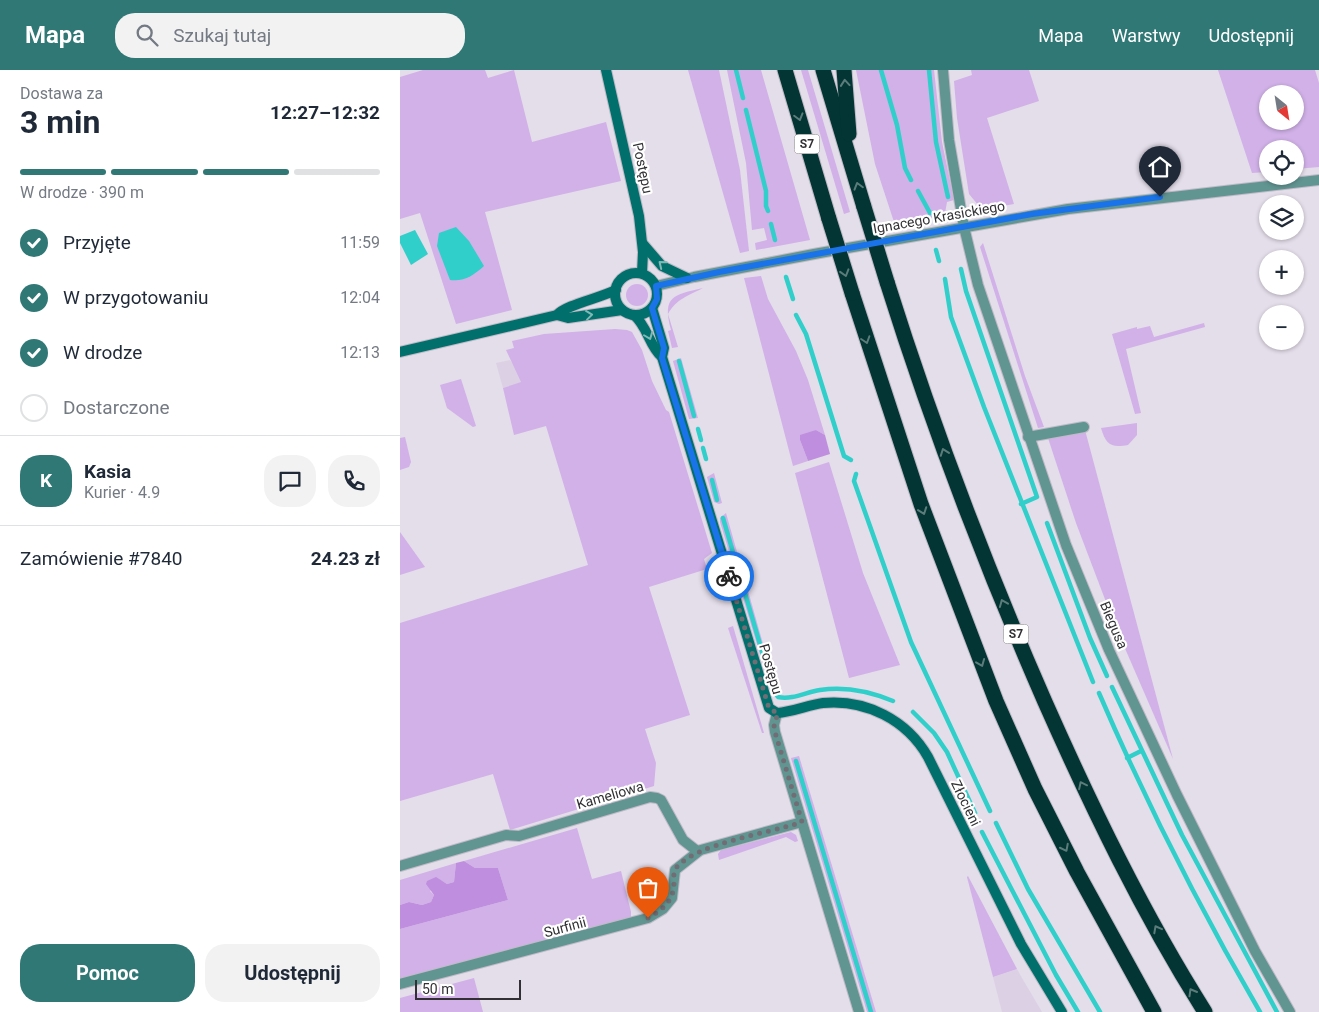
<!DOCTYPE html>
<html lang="pl">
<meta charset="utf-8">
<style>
:root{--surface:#fff;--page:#f2f2f3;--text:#1f2937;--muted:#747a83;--line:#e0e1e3;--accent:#307875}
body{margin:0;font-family:Roboto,sans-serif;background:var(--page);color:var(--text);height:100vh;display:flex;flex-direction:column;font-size:19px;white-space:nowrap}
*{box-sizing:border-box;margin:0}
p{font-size:16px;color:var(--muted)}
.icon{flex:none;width:28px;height:28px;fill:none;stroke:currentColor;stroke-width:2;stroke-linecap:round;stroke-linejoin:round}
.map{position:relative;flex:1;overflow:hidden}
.side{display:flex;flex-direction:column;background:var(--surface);width:400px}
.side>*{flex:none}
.needle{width:32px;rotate:150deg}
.fabs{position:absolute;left:859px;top:15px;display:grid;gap:10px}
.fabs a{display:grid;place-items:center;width:45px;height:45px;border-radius:50%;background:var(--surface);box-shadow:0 1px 4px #0004;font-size:25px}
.scale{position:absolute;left:15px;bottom:12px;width:106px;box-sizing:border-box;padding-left:5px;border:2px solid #323034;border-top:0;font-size:14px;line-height:18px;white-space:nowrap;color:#323034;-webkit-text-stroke:4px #fff;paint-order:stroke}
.pin{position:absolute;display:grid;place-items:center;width:42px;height:42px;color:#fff;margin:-51px -21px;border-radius:50% 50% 50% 0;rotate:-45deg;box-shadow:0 0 5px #0007}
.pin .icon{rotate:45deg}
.courier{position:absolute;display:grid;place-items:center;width:50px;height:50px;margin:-25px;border:4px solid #1a73e8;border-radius:50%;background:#fff;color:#222;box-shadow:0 1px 6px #0007}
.summary em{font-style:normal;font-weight:700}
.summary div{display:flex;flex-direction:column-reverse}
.summary{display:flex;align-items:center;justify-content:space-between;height:85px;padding:0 20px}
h1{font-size:32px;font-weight:700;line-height:38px}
.bar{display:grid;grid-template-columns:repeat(4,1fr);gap:8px 5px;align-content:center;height:60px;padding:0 20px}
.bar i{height:6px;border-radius:4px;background:var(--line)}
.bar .on{background:var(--accent)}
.bar p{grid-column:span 4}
.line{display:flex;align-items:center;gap:12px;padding:0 20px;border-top:1px solid var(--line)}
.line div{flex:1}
.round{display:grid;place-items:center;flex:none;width:52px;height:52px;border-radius:20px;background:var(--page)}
ol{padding:0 20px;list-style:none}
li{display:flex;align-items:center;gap:15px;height:55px}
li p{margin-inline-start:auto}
li .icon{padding:5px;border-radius:50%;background:var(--accent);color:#fff;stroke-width:4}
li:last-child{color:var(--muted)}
li i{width:28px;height:28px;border:2px solid var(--line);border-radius:50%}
.action{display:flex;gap:10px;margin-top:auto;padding:10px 20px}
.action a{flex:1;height:58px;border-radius:20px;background:var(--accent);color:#fff;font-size:20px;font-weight:700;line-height:58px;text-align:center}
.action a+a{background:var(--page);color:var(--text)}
header{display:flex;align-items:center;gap:30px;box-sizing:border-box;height:70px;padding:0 25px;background:var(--accent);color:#fff}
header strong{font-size:24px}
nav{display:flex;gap:28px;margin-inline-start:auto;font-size:18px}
.search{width:350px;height:45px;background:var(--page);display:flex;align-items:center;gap:12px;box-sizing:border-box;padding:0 18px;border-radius:20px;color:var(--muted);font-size:19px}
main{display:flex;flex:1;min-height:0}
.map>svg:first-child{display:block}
.built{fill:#dcd1e4}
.green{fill:#d1b1e8;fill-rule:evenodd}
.forest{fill:#bf8ede}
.water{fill:#30cfc9}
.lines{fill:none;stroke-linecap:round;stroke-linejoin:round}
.stream{stroke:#30cfc9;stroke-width:4.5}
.street-casing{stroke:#c0bac6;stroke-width:12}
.secondary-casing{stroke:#c0bac6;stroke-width:12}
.highway-casing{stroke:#c0bac6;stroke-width:17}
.street{stroke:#619592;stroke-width:10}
.secondary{stroke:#01706c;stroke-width:10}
.highway{stroke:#023533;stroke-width:15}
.highway-bridge-casing{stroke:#c0bac6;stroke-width:17;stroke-linecap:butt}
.highway-bridge{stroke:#023533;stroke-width:15}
.oneway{stroke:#5b7c7a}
.oneway2{stroke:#80b8b6}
.done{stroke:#706d74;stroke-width:5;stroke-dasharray:0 9}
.route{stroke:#1a73e8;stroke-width:6}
.labels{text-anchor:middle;stroke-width:4.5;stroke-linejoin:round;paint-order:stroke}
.shield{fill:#fff;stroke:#706e71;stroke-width:1}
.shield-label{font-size:12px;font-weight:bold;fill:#323034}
.street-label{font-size:14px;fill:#323034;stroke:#fff}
</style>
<header>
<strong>Mapa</strong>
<div class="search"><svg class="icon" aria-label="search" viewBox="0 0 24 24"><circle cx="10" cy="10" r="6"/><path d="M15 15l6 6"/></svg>Szukaj tutaj</div>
<nav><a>Mapa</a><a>Warstwy</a><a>Udostępnij</a></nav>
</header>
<main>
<section class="side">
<div class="summary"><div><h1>3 min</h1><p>Dostawa za</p></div><em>12:27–12:32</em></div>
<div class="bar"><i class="on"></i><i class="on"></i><i class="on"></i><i></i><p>W drodze · 390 m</p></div>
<ol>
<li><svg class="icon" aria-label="check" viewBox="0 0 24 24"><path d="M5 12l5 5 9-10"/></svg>Przyjęte<p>11:59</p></li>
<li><svg class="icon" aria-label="check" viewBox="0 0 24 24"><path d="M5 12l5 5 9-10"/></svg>W przygotowaniu<p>12:04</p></li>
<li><svg class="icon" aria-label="check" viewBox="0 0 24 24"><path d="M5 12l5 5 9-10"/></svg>W drodze<p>12:13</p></li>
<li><i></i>Dostarczone</li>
</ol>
<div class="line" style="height:90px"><b class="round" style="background:var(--accent);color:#fff">K</b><div><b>Kasia</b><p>Kurier · 4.9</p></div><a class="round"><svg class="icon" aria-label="chat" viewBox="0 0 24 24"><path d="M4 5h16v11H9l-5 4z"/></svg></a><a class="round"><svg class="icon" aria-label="phone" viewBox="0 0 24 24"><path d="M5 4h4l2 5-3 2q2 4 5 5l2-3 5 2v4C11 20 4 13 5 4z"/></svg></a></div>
<div class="line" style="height:65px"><div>Zamówienie #7840</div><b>24.23 zł</b></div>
<div class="action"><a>Pomoc</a><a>Udostępnij</a></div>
</section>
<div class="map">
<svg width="919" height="942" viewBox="0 0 919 942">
<rect width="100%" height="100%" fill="#e4ddea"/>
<g class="built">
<path d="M110 290 116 298 122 312 103 318 96 293Z"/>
<path d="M617 899 622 908 642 942H602L593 907Z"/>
</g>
<g class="green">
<path d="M23 0H85L88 8 114 0 132 72 206 52 221 111 85 142 112 240 56 254 20 143 0 149V7Z"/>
<path d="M288 0H319L340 100 349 181 340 183Z"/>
<path d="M327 0H361L410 170 356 180 355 173 367 170 364 158 352 160 346 93Z"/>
<path d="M401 0H408L450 142 444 144Z"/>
<path d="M456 0H534L542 72 554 130 547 132 545 143 540 146 495 155 475 94Z"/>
<path d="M571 0H629L639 31 587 48 614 134 586 139 579 136 569 124 557 48 554 11 572 5Z"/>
<path d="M818 0H915L919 13V97L895 99V79H868L867 102 852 103ZM868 24H895V51H868Z"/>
<path d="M583 173 625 306 644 357 638 358 580 177Z"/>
<path d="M361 206 368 229 396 281 408 310 425 365 416 360 400 370 408 391 393 396 344 208Z"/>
<circle cx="237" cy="225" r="11"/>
<path d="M303 218C288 226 276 229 268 244L278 277 272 278 268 261 271 260C262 226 273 225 303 218Z"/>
<path d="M804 253 805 257 726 279 741 343 735 344 712 264 737 257V259L750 256 754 267Z"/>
<path d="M215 259 227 260 232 262 242 280 252 311 266 340 269 342 312 483 304 489 307 499 249 517 290 645 245 659 256 693 254 716 110 760 93 704 0 731V553L188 495 146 356 114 365 103 318 121 312 106 280 114 278 112 271 144 264Z"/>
<path d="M281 288 298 348 289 349 273 291Z"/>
<path d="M61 309 76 356 73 357 47 338 40 315Z"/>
<path d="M737 353V365L728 375C711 378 706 375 701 358Z"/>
<path d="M685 360 773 689 714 553 676 453 647 365Z"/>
<path d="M5 367 11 392 9 397 0 400V368Z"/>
<path d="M429 392 463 503 500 595 449 608 395 403Z"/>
<path d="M314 403 322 433 319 434 314 432 307 407Z"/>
<path d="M326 443 373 609 368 611 320 452V448Z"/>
<path d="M0 462 25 497 0 505Z"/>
<path d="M333 556 364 663H362L328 558Z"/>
<path d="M399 686 467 912 476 942H467L391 688Z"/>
<path d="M177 758 192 809 221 801 231 842V848L0 910V859L108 830 98 798H75L64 791Z"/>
<path d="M391 762 396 765 398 771 395 772 386 767 319 790 318 784 321 780Z"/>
<path d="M56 793 54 812 47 814 42 811 30 821 34 825 31 832 22 835 9 832 0 835V810Z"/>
<path d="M568 806 617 899 593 907 567 807Z"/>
<path d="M74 908 83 942H0V928Z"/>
</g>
<g class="forest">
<path d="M416 360 425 365 430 384 408 391 400 370V365Z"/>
<path d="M64 791 75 798H98L108 830 0 859V835L9 832 22 835 31 832 34 825 26 814 27 811 36 807 47 814 54 812 56 793Z"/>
</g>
<g class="water">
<path d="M56 157 69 171 84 196C74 205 64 212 50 210L37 176 39 163Z"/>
<path d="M15 160 28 184 11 195 0 173V166Z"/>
</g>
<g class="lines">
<g class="stream">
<path d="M336 0 343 28"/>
<path d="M481 0 497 55 505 98 511 110"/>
<path d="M529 0 536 72 548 127"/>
<path d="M346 40 366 121V136L368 141"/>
<path d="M518 121 530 143"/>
<path d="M371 154 375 170"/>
<path d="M536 180 539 191"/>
<path d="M561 199 566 221 637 427 621 434"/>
<path d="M386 207 393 229"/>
<path d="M545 209 551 247 584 337 693 612"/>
<path d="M396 245 406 264 444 386 451 390"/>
<path d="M279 291 294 346"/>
<path d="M298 359 301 370"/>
<path d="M303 378 306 389"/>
<path d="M456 404 454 411 511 572 590 741"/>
<path d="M312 410 317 430"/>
<path d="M323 448 369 605 375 623 378 627C393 630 406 622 420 620 446 616 469 621 493 631"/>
<path d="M647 453 690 568 707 606"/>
<path d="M712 617 782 765 877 942"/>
<path d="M699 623C746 732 800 839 860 942"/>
<path d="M513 642 534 663 547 682 575 743"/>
<path d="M727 688 741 681"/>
<path d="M396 691 471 942"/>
<path d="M596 753 628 819 700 942"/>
<path d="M582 762 656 905 678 942"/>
</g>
<defs>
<g id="street">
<path d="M543 0 549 70 564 157 578 215 666 475 709 580 777 725 855 881 890 942"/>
<path d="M256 216 294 207 414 184 668 139 919 110"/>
<path d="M628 367 684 357"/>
<path d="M377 643 374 655 375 662 459 942"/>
<path d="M0 796 106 765 119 766 250 727 257 728 261 730 283 770 297 781 402 752"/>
<path d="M0 914 248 848 263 839 272 828 275 800 299 781"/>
</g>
<g id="secondary">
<path d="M206 0 239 146 243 182 242 203"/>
<path d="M243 174 262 196 287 208"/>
<circle cx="236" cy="224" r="21"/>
<path d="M252 238 264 278 262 287 369 638 377 643C393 642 408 635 423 633 466 629 507 650 528 687L621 874 662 942"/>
<path d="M157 245C165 235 200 228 216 220"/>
<path d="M234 245C248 257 249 276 262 287"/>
<path d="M0 282 157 245 168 248 222 240"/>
</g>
<g id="highway">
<path d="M385 0 429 149"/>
<path d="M423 0 464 137"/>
<path d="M444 0 449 64"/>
<path d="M487 212C532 355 585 495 645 632 692 738 743 844 805 942"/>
<path d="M452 223 521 434 596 631 635 719 677 802 754 942"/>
</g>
</defs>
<use href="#street" class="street-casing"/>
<use href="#secondary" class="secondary-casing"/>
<use href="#highway" class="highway-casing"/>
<use href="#street" class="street"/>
<use href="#secondary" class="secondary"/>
<use href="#highway" class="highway"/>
<defs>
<g id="highway-bridge">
<path d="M464 137 487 212"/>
<path d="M429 149 452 223"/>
</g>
</defs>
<use href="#highway-bridge" class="highway-bridge-casing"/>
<use href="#highway-bridge" class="highway-bridge"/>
</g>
<defs><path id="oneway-chevron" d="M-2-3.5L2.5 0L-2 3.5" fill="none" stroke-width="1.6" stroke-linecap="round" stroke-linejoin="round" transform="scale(1.25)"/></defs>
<g class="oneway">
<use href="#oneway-chevron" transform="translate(445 13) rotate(-95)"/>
<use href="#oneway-chevron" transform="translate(399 47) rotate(74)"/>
<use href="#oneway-chevron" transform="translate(458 116) rotate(-106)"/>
<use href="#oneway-chevron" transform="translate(445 203) rotate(73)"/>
<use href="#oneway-chevron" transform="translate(466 270) rotate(72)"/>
<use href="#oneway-chevron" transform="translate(544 382) rotate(-110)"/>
<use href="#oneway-chevron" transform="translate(523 441) rotate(70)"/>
<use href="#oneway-chevron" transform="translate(603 533) rotate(-112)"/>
<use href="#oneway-chevron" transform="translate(581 593) rotate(68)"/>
<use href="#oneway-chevron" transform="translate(682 715) rotate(-116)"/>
<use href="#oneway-chevron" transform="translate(665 778) rotate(63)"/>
<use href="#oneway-chevron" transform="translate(757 859) rotate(-118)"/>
<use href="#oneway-chevron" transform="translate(792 922) rotate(-120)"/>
</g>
<g class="oneway2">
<use href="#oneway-chevron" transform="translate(262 194) rotate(-141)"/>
<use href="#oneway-chevron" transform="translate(189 245) rotate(-7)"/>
<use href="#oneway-chevron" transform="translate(249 266) rotate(69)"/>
</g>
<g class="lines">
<path class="done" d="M248 848C263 839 274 831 274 813 274 808 273 802 276 798 296 773 371 763 402 752L375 662 374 655 378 643 371 640 368 635 329 506"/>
<path class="route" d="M329 506 262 288 264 278 252 238 257 229 256 216 319 202 632 144 760 127"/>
</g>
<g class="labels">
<g class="shield">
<rect x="394.5" y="64.5" width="25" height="19" rx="4"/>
<rect x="603.5" y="554.5" width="25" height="19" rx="4"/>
</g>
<g class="shield-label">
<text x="407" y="78">S7</text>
<text x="616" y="568">S7</text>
</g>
<g class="street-label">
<text transform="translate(243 98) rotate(78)" y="5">Postępu</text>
<text transform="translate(539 147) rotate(-10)" y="5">Ignacego Krasickiego</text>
<text transform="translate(714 555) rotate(67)" y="5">Biegusa</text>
<text transform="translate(371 599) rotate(74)" y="5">Postępu</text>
<text transform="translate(210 725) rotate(-16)" y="5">Kameliowa</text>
<text transform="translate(566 733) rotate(64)" y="5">Złocieni</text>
<text transform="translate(165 857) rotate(-15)" y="5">Surfinii</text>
</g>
</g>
</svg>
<div class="fabs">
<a><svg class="needle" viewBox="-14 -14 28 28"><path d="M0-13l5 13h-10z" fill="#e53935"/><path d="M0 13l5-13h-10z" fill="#747a83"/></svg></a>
<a><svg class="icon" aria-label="locate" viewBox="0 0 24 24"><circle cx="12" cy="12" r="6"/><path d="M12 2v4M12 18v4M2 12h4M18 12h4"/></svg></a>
<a><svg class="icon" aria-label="layers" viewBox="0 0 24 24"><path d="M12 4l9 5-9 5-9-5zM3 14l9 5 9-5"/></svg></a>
<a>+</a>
<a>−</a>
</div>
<div class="scale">50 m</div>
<div class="pin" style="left:248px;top:848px;background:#ea580c"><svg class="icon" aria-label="bag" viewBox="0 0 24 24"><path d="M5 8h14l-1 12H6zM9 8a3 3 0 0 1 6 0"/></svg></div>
<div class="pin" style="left:760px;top:127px;background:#1f2937"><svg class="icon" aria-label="home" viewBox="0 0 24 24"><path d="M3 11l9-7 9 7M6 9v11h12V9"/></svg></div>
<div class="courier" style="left:329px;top:506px"><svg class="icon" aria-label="bike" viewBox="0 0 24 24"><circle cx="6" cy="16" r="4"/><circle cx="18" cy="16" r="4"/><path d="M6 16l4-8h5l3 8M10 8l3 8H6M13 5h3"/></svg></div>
</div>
</main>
